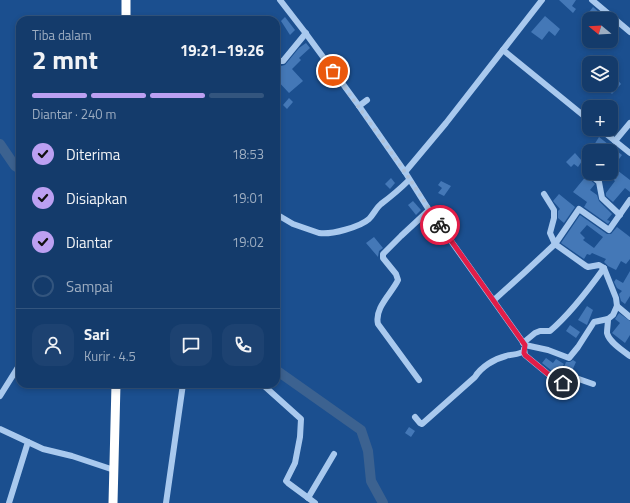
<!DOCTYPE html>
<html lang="id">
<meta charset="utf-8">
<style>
:root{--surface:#143b6b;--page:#1d4271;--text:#f1f3f6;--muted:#9dadc1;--line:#33557e;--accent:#bca0f2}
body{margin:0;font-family:"Titillium Web",sans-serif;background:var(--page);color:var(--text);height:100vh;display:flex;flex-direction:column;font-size:15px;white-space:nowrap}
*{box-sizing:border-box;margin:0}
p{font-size:13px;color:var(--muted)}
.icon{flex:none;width:22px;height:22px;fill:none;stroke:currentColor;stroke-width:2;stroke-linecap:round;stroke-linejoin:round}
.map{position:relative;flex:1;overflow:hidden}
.side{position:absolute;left:16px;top:16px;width:264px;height:372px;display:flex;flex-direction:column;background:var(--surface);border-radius:12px;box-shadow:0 2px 6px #0003,0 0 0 1px var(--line)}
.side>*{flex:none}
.needle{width:26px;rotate:288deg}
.buttons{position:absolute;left:582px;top:12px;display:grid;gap:8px}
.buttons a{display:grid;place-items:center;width:36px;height:36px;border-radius:8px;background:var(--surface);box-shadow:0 2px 6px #0003,0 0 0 1px var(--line);font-size:20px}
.pin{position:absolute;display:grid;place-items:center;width:34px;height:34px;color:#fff;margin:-17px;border:2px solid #fff;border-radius:50%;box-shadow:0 1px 4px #0007}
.courier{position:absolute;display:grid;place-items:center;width:40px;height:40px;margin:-20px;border:3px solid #e11d48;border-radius:50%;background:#fff;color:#222;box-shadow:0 1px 5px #0007}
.head em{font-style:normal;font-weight:700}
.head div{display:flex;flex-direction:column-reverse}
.head{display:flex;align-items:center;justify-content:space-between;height:68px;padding:0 16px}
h1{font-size:26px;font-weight:700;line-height:30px}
.bar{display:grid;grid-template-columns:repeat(4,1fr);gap:6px 4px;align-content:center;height:48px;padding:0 16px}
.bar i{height:5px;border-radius:3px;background:var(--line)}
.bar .on{background:var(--accent)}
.bar p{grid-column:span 4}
.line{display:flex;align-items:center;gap:10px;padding:0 16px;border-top:1px solid var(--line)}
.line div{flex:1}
.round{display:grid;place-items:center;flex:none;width:42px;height:42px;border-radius:12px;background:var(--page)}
ol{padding:0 16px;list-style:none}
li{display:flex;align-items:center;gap:12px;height:44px}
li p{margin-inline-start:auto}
li .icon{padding:4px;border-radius:50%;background:var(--accent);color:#111;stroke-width:4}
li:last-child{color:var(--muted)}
li i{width:22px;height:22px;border:2px solid var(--line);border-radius:50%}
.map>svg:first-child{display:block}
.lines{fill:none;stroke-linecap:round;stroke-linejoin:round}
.river{stroke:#3c6290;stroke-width:10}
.building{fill:#4478b7;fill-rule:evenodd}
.minor{stroke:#a9c9ee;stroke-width:6}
.highway{stroke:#fff;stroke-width:9}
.done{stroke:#afc1d8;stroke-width:4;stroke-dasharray:0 7.2}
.route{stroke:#e11d48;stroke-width:5}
</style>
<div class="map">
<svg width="630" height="503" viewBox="0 0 630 503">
<rect width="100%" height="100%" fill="#1b4f8f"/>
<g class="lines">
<g class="river">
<path d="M0 144 15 166 20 169"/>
<path d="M276 370 361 430 368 451 371 481 383 503"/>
</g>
</g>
<g class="building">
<path d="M559 0H576L572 6 576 9 573 13Z"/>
<path d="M593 7 600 13 594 19H589L586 16Z"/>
<path d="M545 16 560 29 555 36 549 31 542 40 531 32Z"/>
<path d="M285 17 295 30 290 35 281 21Z"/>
<path d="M306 43 310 48 299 58 301 60 292 69 303 81 289 93 276 79V64L281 66 285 65 299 48Z"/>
<path d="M617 79 621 84 612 94 607 89Z"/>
<path d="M289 98 293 102 287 109 283 105Z"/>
<path d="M599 137 622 155 613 167 630 180V192L625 188 613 202 606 196V193L615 181 609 176 611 173V151H602L594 145Z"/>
<path d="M575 153 582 161 578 167 574 164 571 167 566 162Z"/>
<path d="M587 175 589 179 595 184 590 190 597 195 599 201 612 214 607 220 610 221 608 224 584 207 587 202 573 192Z"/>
<path d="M391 178 395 183 390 189 385 184Z"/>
<path d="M441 181 451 186 444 196 438 193 442 188 438 185Z"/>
<path d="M559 194 575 207 564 223 558 218V211L560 209 553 201Z"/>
<path d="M413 201 421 210 416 215 408 205Z"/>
<path d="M580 215 607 234H611L617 227 630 237V259L626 264 621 261 616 270 608 266 604 262 606 259 592 253 590 255 587 254 584 259 561 243ZM587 225 603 237 594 248 583 240 585 238 580 233Z"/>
<path d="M374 237 383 248 379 251 378 257 366 243Z"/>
<path d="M630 271V296L625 304 621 301 619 294 622 291 617 288 614 282 616 279 623 283Z"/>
<path d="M587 306 593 310 587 325 578 320Z"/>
<path d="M619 313 630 321V335L625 343 612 333 620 323 615 319Z"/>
<path d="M570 325 580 332 576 338 566 331Z"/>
<path d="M546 358 553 363 556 359 564 364 557 375 542 363Z"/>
<path d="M573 360 576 362 572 371 564 367 566 362H570Z"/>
<path d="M409 427 415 431 411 437 405 433Z"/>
</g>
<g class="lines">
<g class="minor">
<path d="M280 0 304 31 359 106 405 172 429 210 525 345 548 350 569 358 578 347 594 322 608 319 613 315 617 306 616 298 604 268 599 265 588 267 586 266 555 244 525 272 494 300"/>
<path d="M592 0 630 32"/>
<path d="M503 50 589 120"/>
<path d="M276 58 280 61H283L306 33"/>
<path d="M359 106 367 100"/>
<path d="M600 129 630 153"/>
<path d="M615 141 630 123"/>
<path d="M405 172 446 123 542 0"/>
<path d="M592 176 599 182 602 198 620 215"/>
<path d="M544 194 554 210V218L550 233 555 244 579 209 609 230 630 200"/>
<path d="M276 214 293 224 319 233C331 235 360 227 369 219 374 214 376 208 381 204 393 195 399 190 409 180"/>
<path d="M617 306 630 317"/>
<path d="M608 319C608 324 607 328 607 333 609 342 623 351 630 356"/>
<path d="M523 343 535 333 540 331H550C570 314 589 289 604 268"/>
<path d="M524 349 525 355 554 379 562 383 573 377 593 384"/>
<path d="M419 380 378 324C374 308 392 293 398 280L396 274 383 258V254L401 236 429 210"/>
<path d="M262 384 301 419 300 437 295 463 286 481 288 483 315 503"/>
<path d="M0 396 20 364"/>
<path d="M415 417 420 423 422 424 475 377C481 367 494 359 506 356 512 354 519 355 524 351"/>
<path d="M0 429 28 442 9 503"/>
<path d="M28 442 43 449 72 456 114 470"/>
<path d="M308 498 334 454"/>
<path d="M166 503 183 384"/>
</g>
<g class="highway">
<path d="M126 20V0"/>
<path d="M113 503 116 384"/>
</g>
</g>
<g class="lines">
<path class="done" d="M333 71 405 172 440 225"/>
<path class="route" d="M440 225 525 345 524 353 525 355 554 379 563 383"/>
</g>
</svg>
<div class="buttons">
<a><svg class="needle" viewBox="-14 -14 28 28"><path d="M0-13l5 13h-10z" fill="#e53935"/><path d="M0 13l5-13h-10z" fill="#9dadc1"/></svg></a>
<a><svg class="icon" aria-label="layers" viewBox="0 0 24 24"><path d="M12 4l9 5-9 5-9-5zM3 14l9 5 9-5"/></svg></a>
<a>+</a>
<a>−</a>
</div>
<div class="pin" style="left:333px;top:71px;background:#ea580c"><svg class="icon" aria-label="bag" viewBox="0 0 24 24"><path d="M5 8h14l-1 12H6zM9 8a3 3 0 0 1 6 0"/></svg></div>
<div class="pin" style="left:563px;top:383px;background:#1f2937"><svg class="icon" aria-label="home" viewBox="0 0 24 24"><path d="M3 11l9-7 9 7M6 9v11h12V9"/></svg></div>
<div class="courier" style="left:440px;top:225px"><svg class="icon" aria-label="bike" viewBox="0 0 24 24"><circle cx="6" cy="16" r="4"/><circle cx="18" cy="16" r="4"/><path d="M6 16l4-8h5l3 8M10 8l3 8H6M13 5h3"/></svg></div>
<section class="side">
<div class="head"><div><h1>2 mnt</h1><p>Tiba dalam</p></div><em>19:21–19:26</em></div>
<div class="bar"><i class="on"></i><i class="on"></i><i class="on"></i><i></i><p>Diantar · 240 m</p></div>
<ol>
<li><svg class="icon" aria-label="check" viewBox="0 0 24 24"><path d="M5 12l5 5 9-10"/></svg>Diterima<p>18:53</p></li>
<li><svg class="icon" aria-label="check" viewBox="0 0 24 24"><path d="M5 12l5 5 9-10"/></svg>Disiapkan<p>19:01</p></li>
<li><svg class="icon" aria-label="check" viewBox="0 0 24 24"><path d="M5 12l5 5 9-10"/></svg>Diantar<p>19:02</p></li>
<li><i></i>Sampai</li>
</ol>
<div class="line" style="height:72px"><a class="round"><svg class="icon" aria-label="person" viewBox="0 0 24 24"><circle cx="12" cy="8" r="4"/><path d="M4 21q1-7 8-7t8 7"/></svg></a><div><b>Sari</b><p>Kurir · 4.5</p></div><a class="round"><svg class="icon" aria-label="chat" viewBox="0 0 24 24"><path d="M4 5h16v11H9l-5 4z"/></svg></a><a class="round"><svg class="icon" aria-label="phone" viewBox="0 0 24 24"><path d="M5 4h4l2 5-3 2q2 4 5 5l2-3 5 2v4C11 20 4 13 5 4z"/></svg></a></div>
</section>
</div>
